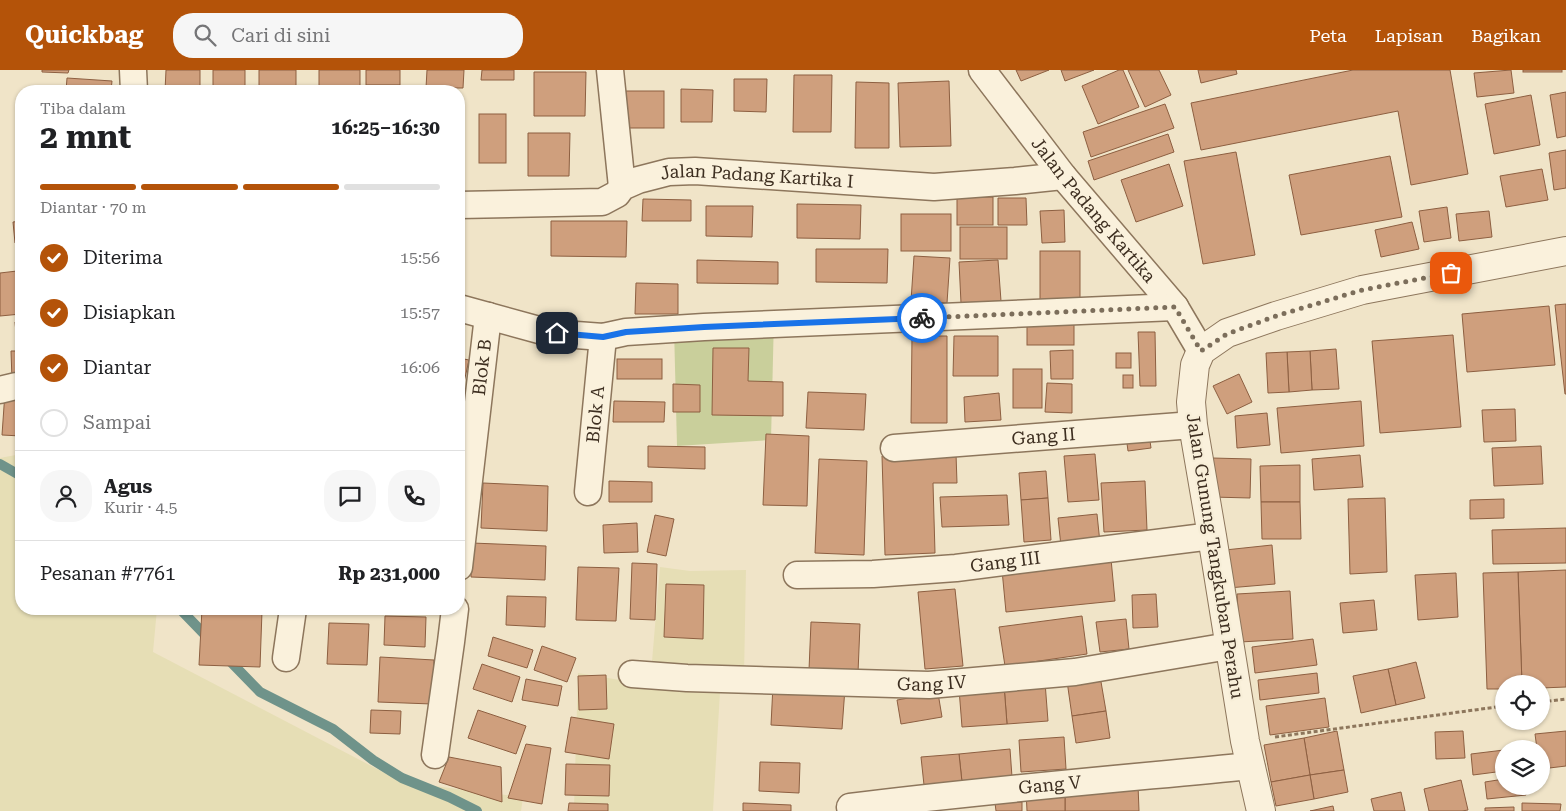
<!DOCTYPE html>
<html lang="id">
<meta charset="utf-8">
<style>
:root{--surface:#fff;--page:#f6f6f6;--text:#202124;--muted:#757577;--line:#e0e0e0;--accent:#b45309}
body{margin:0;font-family:"Roboto Serif",serif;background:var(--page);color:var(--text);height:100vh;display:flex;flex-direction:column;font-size:19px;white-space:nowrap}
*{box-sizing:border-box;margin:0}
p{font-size:16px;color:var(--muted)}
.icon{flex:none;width:28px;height:28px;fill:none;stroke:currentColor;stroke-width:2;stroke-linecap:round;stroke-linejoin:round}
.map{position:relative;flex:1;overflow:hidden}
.side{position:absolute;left:15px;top:15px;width:450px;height:530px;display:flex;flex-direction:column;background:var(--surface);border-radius:20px;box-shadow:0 1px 4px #0004}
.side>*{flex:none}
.controls{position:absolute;left:1495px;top:605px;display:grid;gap:10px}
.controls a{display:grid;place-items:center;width:55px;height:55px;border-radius:50%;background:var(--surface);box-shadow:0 1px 4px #0004;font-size:25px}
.pin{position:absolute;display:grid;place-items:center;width:42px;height:42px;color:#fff;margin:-21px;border-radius:10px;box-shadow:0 2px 8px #0006}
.courier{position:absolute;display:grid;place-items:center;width:50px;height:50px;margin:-25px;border:4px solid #1a73e8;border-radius:50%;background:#fff;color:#222;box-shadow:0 1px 6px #0007}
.head em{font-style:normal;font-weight:700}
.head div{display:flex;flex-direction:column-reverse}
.head{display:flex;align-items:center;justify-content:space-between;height:85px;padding:0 25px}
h1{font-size:32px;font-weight:700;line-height:38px}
.bar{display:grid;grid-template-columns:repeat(4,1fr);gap:8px 5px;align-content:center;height:60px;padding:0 25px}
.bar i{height:6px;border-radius:4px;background:var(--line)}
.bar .current{background:var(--accent)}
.bar p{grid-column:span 4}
.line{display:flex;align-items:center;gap:12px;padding:0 25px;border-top:1px solid var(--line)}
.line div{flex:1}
.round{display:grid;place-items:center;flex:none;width:52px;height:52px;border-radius:20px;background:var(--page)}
ol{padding:0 25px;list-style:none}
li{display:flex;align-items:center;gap:15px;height:55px}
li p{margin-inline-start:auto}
li .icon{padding:5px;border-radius:50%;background:var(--accent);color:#fff;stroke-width:4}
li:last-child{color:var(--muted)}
li i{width:28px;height:28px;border:2px solid var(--line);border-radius:50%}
header{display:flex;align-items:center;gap:30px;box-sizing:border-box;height:70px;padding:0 25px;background:var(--accent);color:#fff}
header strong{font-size:24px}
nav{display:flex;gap:28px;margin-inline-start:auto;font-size:18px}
.search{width:350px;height:45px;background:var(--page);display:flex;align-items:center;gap:12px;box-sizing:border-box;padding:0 18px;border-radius:20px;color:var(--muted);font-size:19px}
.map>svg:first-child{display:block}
.farmland{fill:#e6deb5}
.green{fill:#c9cf9b}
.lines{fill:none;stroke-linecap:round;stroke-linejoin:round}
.stream{stroke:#6f938a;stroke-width:10}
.building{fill:#cf9f7d;stroke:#8d5f41}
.minor-casing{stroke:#8d765c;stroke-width:29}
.tertiary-casing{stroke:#8d765c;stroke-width:30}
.path{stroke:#8d765c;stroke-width:3;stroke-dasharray:4 2.5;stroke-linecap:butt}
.minor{stroke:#faf1dc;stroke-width:26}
.tertiary{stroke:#faf1dc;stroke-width:28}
.done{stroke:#7c6e5b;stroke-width:5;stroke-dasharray:0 9}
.route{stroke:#1a73e8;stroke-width:6}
.labels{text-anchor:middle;stroke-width:4.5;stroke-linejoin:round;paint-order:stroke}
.street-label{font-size:18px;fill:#3d2e20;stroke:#f7eed8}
</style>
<header>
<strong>Quickbag</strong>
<div class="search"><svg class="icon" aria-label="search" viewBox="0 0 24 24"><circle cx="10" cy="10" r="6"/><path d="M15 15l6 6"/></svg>Cari di sini</div>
<nav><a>Peta</a><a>Lapisan</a><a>Bagikan</a></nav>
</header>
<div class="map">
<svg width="1566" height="741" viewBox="0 0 1566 741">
<rect width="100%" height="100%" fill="#f0e4c8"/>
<g class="farmland">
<path d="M21 384V539H157L153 582 402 712 523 727 521 741H0V388Z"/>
<path d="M660 497 690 501 746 500 744 605H721L713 741H603L574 738 578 603 650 615Z"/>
</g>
<path class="green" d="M774 247 771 370 677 376 674 258Z"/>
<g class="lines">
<g class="stream">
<path d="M0 394 21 406"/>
<path d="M180 539 209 569"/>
<path d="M226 587 260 622 333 659 373 690 402 708 449 727 477 741"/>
</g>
</g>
<g class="building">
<path d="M42 0H69L68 3 42 2Z"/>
<path d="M166 0H200V21H165Z"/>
<rect x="213" y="0" width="32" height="21"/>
<rect x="259" y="0" width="37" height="21"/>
<rect x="319" y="0" width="41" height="21"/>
<rect x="366" y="0" width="34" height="15"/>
<path d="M427 0H464L463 18H426Z"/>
<path d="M482 0H514V10H481Z"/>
<path d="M1016 0H1049L1021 11Z"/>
<path d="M1061 0H1094L1065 11Z"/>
<path d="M1119 0H1123L1139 37 1098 54 1082 16Z"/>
<path d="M1128 0H1159L1171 25 1145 37Z"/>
<path d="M1198 0H1236L1237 4 1201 13Z"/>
<path d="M1353 0H1450L1468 104 1411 115 1398 41 1201 80 1191 33Z"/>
<path d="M1511 0 1514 23 1477 27 1474 3Z"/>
<rect x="1523" y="0" width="39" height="2"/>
<path d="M534 2H586L585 46H534Z"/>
<path d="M794 5H832L831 62H793Z"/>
<path d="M67 8 112 11 111 21H66Z"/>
<path d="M734 9H767L766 42 734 41Z"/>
<path d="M949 11 951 76 900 77 898 13Z"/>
<path d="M856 12 889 13V78H855Z"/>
<path d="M681 19 713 20 712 52H681Z"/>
<rect x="626" y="21" width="38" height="37"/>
<path d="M1566 22V66L1557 68 1550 25Z"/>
<path d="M1531 25 1540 75 1494 84 1485 34Z"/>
<path d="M1165 34 1174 58 1091 87 1083 62Z"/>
<rect x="479" y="44" width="27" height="49"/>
<path d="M528 63H570L569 106H528Z"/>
<path d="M1168 64 1174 82 1094 110 1088 91Z"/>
<path d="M1566 80V118L1554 120 1549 83Z"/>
<path d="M1236 82 1255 185 1203 194 1184 91Z"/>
<path d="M1390 86 1402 147 1301 165 1289 105Z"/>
<path d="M1169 94 1183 136 1136 152 1121 110Z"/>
<path d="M1542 99 1548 130 1506 137 1500 106Z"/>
<rect x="957" y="127" width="36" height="28"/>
<path d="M998 128H1026L1027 155H998Z"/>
<path d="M643 129 691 130V151H642Z"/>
<path d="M797 134 861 135 860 169 797 168Z"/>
<path d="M706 136H753L752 167 706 166Z"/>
<path d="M1447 137 1451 168 1424 172 1419 141Z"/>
<path d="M1064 140 1065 172 1042 173 1040 141Z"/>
<path d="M1489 141 1492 167 1459 171 1456 144Z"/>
<rect x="901" y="144" width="50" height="37"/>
<path d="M21 151V173H15L13 152Z"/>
<path d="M551 151H627L626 187 551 186Z"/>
<path d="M1412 152 1419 179 1381 187 1375 160Z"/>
<rect x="960" y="157" width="47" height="32"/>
<path d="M816 179H888L887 213 816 212Z"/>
<rect x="1040" y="181" width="40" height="52"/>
<path d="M914 186 950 188 947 233 911 231Z"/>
<path d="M697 190 778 192V214L697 213Z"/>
<path d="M998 190 1001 231 961 233 959 192Z"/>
<path d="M17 201 21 244 0 246V203Z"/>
<path d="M636 213 678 214V244H635Z"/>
<path d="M1566 234V324H1565L1555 235Z"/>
<path d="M1549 236 1555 295 1467 302 1462 244Z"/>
<path d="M21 251V272L17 273 15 252Z"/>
<rect x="1027" y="251" width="47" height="24"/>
<path d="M1138 262H1155L1156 316H1140Z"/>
<path d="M1453 265 1461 357 1380 363 1372 271Z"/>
<path d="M912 266H947V353H911Z"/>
<path d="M954 266H998V306H953Z"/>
<path d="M713 278H749L748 311 783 312V346L712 345Z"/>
<path d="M1336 279 1339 319 1312 320 1310 281Z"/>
<path d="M1073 280V309H1051L1050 281Z"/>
<path d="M11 281H21V309L12 310Z"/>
<path d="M1310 281 1312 320 1289 322 1287 282Z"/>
<path d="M1287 282 1289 322 1268 323 1266 283Z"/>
<rect x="1116" y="283" width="15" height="15"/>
<path d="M459 288 469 290 460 330H459Z"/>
<rect x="617" y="289" width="45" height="20"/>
<rect x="1013" y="299" width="29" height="39"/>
<path d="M1239 304 1252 332 1227 344 1213 316Z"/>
<rect x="1123" y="305" width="10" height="13"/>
<path d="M1047 313 1072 314V343L1045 342Z"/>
<path d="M673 314 700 315V342H673Z"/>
<path d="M5 322 21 323V366L2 365Z"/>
<path d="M808 322 866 324 864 360 806 358Z"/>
<path d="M999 323 1001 350 965 352 964 327Z"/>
<path d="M614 331 665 332 664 352H613Z"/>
<path d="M1361 331 1364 376 1281 383 1277 338Z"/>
<path d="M1515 339 1516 371 1484 372 1482 340Z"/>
<path d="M1267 343 1270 375 1237 378 1235 346Z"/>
<path d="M766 364 809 366 807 436 763 435Z"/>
<path d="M1149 364 1151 378 1128 381 1126 366Z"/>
<path d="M648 376 705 377V399L648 397Z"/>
<path d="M1541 376 1543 414 1494 416 1492 378Z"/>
<path d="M956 384 957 413H933L935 483 885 485 882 386Z"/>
<path d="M1095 384 1099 430 1068 432 1064 386Z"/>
<path d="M1360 385 1363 417 1314 420 1312 389Z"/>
<path d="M1212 388 1251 389 1250 428 1212 427Z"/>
<path d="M819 389 867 391 864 485 815 483Z"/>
<path d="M1300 395V432H1261L1260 396Z"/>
<path d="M1046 401 1048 428 1021 430 1019 403Z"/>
<path d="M609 411 652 412V432H609Z"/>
<path d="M1145 411 1147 460 1104 462 1101 413Z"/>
<path d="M483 413 548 416 547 461 481 458Z"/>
<path d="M1007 425 1009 455 942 457 940 427Z"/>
<path d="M1048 428 1051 470 1024 472 1021 430Z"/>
<path d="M1385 428 1387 502 1350 504 1348 429Z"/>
<path d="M1504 429V448L1470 449V430Z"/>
<path d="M1261 432H1300L1301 469H1262Z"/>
<path d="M1097 444 1100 473 1061 476 1058 448Z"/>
<path d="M655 445 674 449 666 486 647 482Z"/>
<path d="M637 453 638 482 604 483 603 455Z"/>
<path d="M1566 458V493L1493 494 1492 460Z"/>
<path d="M472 473 546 476 545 510 471 507Z"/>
<path d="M1272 475 1275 514 1228 518 1225 480Z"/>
<path d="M1111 489 1115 531 1006 542 1002 500Z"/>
<path d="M632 493 657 494 655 550 630 549Z"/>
<path d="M578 497 619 498 616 551 576 550Z"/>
<path d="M1566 500V617L1541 618V614H1522L1518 502Z"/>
<path d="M1518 502 1522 614H1504V619H1487L1483 503Z"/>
<path d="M1456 503 1458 547 1418 550 1415 505Z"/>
<path d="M666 514 704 515 703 569 664 567Z"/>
<path d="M955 519 963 596 925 599 918 522Z"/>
<path d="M1290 521 1293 569 1240 572 1237 524Z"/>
<path d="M1156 524 1158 557 1133 558 1132 525Z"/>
<path d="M507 526 546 527 545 557 506 555Z"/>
<path d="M1374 530 1377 560 1343 563 1340 533Z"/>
<path d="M202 539 262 541 260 597 199 595Z"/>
<path d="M385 546 426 547 425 577 384 575Z"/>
<path d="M1082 546 1087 584 1005 596 999 557Z"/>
<path d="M1126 549 1129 579 1100 582 1096 552Z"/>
<path d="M811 552 860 554 858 603 809 600Z"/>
<path d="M329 553 369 554 367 595 327 594Z"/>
<path d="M493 567 533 580 527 598 488 586Z"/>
<path d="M1313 569 1317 595 1255 603 1252 577Z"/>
<path d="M542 576 576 588 567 612 534 600Z"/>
<path d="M380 587 434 590 432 634 378 632Z"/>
<path d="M1416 592 1425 628 1396 635 1388 599Z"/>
<path d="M482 594 520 607 512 632 473 619Z"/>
<path d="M1388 599 1396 635 1361 643 1353 606Z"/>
<path d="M1317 603 1319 623 1260 630 1258 610Z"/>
<path d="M606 605 607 639 579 640 578 606Z"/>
<path d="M1100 606 1106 641 1072 646 1067 611Z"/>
<path d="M526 609 562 616 558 636 522 630Z"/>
<path d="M1045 612 1048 651 1007 654 1004 615Z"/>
<path d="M773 615 845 618 842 659 771 655Z"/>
<path d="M1004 615 1007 654 962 657 959 619Z"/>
<path d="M938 623 942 647 901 654 897 630Z"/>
<path d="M1325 628 1329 657 1270 665 1266 636Z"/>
<path d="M371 640 401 641 400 664 370 663Z"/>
<path d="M478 640 526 656 516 684 468 668Z"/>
<path d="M1106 641 1110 668 1076 673 1072 646Z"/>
<path d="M571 647 614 654 609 689 565 682Z"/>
<path d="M1337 661 1344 700 1310 705 1304 668Z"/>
<path d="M1463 661 1465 688 1436 689 1435 662Z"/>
<path d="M1566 661V696L1541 699V679H1537L1535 664Z"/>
<path d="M1064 667 1066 699 1021 702 1019 670Z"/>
<path d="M1304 668 1310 705 1271 712 1264 675Z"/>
<path d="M526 674 551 678 542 734 508 728Z"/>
<path d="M1010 679 1012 707 962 712 959 684Z"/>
<path d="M1504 680V701L1473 705 1471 684Z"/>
<path d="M959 684 962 712 924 715 921 687Z"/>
<path d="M449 687 501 697 502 732 439 712Z"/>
<path d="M760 692 800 693 799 723 759 721Z"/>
<path d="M566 694 610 695 609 726 565 725Z"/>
<path d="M1344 700 1348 722 1314 729 1310 705Z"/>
<path d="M1310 705 1314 729 1276 736 1271 712Z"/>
<path d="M1504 709V716H1525L1526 725 1487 729 1485 712Z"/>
<path d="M1461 710 1468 740 1462 741H1429L1424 719Z"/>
<path d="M1138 715 1139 741H1065V718Z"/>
<path d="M1065 718V741H1027L1026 720Z"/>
<path d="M1401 722 1405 741H1374L1371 729Z"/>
<path d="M1022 732V741H996L995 733Z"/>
<path d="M569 733 608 734V741H568Z"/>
<path d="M743 733 791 735V741H743Z"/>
<path d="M1522 733 1561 734 1560 741H1522Z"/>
<path d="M1333 736 1334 741H1310Z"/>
<path d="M1514 737V741H1485V738Z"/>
</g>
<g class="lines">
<defs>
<g id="minor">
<path d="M133 0 134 21"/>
<path d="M610 0 622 117"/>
<path id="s1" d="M982 0 1063 106 1175 237 1201 281"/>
<path id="s2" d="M459 135 602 132 617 124 622 117 638 110 669 102 695 101 934 117 1015 111 1063 106"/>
<path d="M459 238 539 260 576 265 603 267 626 262 704 257 1175 237"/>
<path d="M0 320 16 316 21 317"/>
<path id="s3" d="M894 378 1193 355"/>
<path id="s4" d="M588 422 603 267"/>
<path id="s5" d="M459 497 488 246"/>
<path id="s6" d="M797 505 873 504 956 498 1212 466"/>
<path d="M286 588 293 539"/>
<path id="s7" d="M632 604 687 608 929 615 1075 602 1229 576"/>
<path d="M435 685 451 572 455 539"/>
<path id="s8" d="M850 737C983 720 1117 709 1251 696"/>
</g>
<path id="tertiary" d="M1261 741 1245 671 1212 466 1193 355 1191 332 1195 295 1201 281 1227 263 1276 246 1362 220 1566 181"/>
</defs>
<use href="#minor" class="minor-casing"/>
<use href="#tertiary" class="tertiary-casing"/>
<g class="path">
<path d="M1541 632 1566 629"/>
<path d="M1275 667 1504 636"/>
</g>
<use href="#minor" class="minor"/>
<use href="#tertiary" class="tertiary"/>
</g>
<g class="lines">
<path class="done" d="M922 248 1175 237 1201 281 1227 264 1276 246 1362 220 1451 203"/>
<path class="route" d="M557 263 603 267 626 262 704 257 922 248"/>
</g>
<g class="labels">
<g class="street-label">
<text dy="6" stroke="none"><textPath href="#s2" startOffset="306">Jalan Padang Kartika I</textPath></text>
<text dy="6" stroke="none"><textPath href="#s1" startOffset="179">Jalan Padang Kartika</textPath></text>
<text dy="6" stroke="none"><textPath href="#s5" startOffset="201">Blok B</textPath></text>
<text dy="6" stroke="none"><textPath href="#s4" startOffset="78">Blok A</textPath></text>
<text dy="6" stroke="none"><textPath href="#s3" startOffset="150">Gang II</textPath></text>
<text transform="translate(1215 486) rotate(81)" y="6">Jalan Gunung Tangkuban Perahu</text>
<text dy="6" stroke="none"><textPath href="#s6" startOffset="209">Gang III</textPath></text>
<text dy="6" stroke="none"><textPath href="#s7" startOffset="300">Gang IV</textPath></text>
<text dy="6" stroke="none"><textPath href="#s8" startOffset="201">Gang V</textPath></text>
</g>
</g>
</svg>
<div class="controls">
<a><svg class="icon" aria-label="locate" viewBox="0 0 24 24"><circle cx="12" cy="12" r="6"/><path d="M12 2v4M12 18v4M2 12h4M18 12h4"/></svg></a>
<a><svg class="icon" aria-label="layers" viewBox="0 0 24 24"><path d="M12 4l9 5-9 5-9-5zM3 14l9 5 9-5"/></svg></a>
</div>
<div class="pin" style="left:1451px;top:203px;background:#ea580c"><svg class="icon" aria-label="bag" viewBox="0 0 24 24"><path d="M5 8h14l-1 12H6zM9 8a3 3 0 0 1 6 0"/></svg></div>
<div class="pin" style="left:557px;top:263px;background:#1f2937"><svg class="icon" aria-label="home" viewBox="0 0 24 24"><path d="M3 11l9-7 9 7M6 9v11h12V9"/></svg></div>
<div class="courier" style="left:922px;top:248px"><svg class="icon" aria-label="bike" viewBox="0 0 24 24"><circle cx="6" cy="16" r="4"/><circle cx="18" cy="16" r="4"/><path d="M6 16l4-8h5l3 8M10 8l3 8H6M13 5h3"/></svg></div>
<section class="side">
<div class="head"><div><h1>2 mnt</h1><p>Tiba dalam</p></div><em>16:25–16:30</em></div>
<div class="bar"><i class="current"></i><i class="current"></i><i class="current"></i><i></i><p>Diantar · 70 m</p></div>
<ol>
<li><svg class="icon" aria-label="check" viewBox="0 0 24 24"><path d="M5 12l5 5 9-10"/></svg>Diterima<p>15:56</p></li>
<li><svg class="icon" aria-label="check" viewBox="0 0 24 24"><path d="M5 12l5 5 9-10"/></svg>Disiapkan<p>15:57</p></li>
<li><svg class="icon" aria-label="check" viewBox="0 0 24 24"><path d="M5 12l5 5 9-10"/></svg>Diantar<p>16:06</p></li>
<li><i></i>Sampai</li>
</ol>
<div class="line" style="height:90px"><a class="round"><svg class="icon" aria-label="person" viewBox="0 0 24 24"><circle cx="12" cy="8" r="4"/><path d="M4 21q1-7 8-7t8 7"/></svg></a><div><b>Agus</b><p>Kurir · 4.5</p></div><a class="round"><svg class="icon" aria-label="chat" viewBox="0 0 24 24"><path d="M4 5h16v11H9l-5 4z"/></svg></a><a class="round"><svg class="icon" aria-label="phone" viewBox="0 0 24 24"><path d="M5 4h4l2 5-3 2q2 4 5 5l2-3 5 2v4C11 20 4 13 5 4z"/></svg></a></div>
<div class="line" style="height:65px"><div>Pesanan #7761</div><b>Rp 231,000</b></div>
</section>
</div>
